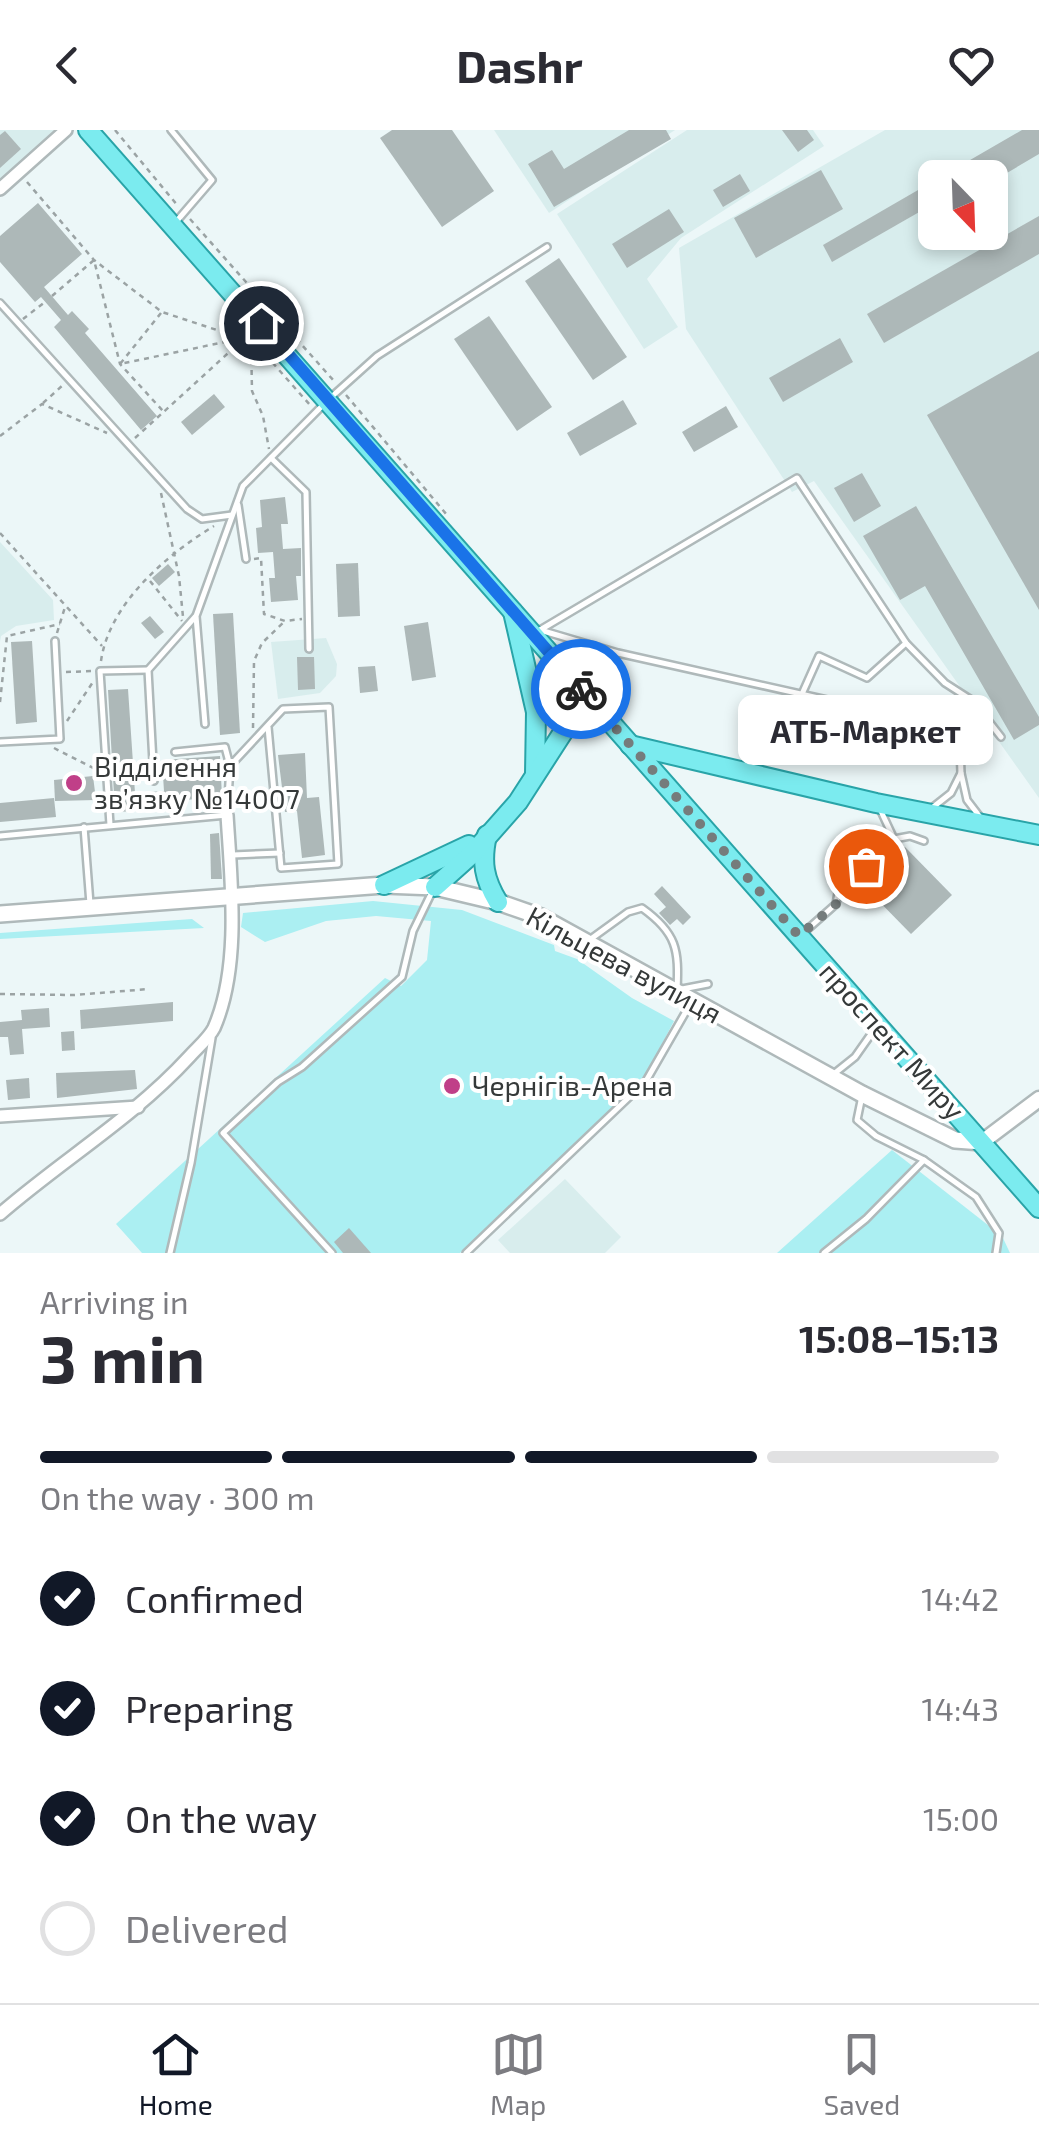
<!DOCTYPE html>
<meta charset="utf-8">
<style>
:root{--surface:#fff;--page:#f7f7f7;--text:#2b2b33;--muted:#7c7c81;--line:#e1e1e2;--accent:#111827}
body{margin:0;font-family:"Exo 2",sans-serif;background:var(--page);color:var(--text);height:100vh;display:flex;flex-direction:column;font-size:38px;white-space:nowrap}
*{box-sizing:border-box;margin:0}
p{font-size:32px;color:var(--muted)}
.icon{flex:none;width:55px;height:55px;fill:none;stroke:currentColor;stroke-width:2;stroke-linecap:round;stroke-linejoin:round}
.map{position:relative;height:1123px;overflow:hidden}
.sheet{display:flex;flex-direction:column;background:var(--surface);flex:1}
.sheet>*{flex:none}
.needle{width:65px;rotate:157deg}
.controls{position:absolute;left:918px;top:30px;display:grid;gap:20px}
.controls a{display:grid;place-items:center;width:90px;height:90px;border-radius:15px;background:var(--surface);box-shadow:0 5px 15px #0003;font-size:50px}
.pin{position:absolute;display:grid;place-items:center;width:85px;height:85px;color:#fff;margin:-42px;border:5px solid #fff;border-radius:50%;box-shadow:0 2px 10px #0007}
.courier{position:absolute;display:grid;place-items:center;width:100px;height:100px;margin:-50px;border:8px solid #1a73e8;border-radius:50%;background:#fff;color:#222;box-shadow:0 2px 12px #0007}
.bubble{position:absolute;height:70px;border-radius:15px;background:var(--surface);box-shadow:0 5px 15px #0003;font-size:32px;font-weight:700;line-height:70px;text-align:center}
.summary em{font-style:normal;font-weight:700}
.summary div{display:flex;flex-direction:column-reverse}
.summary{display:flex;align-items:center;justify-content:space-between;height:170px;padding:0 40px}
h1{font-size:65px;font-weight:700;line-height:75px}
.bar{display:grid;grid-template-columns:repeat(4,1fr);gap:15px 10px;align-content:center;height:120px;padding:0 40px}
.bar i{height:12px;border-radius:8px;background:var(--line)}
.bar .current{background:var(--accent)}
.bar p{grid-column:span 4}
ol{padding:0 40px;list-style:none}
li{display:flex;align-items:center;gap:30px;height:110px}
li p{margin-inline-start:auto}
li .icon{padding:10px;border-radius:50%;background:var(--accent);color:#fff;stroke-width:4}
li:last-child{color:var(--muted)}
li i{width:55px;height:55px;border:5px solid var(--line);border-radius:50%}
header{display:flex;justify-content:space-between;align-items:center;height:130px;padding:0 40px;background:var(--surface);font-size:45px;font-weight:700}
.menu{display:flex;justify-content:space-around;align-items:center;height:140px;border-top:2px solid var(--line);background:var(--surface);font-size:28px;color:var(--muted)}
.menu a{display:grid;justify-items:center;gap:5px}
.menu .current{color:var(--accent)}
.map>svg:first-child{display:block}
.built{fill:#d8eded;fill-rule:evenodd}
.green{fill:#abeff2}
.building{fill:#adb8b8}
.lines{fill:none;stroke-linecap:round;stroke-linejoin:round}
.service-casing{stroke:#afb9ba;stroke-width:10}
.minor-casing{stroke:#afb9ba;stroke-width:16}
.tertiary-casing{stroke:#afb9ba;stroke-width:19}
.secondary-casing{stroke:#afb9ba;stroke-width:20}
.primary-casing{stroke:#29a4a8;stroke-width:22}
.path{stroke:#9ba3a4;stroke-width:2.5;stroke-dasharray:5 5;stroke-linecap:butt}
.service{stroke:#fff;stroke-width:5}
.minor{stroke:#fff;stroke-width:11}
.tertiary{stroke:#fff;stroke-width:14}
.secondary{stroke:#fff;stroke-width:15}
.primary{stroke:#7bebef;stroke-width:18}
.done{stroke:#757c7c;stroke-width:10;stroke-dasharray:0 18}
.route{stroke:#1a73e8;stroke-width:12}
.poi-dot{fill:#c03f88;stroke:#fff;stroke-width:4}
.labels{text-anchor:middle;stroke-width:8;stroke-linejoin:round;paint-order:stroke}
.poi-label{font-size:28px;fill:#353939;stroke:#fff;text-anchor:start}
.street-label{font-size:28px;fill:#353939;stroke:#fff}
</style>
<header><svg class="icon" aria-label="back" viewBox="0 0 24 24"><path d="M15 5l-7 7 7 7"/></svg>Dashr<svg class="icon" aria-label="heart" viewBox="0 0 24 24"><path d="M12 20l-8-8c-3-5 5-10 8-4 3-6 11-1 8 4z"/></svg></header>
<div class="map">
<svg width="1039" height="1123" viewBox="0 0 1039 1123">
<rect width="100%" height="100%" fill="#ecf7f8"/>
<g class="built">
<path d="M0 0H57L0 50Z"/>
<path d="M494 0H675L549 83Z"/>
<path d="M687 0H813L824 16 681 108 647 149 678 197 644 219 557 84Z"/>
<path d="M885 0H1039V668L814 351 792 362 686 199 679 118ZM935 48H990V102H935Z"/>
<path d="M0 412 53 470 54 490 16 496 1 506 0 512Z"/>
<path d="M326 508 337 534 336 546 320 563 278 569 271 512Z"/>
<path d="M565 1049 621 1107 605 1123H510L498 1110Z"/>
</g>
<g class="green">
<path d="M373 771 462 780 554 815 555 821 577 829 632 868 674 891 644 949 460 1123H142L116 1094 385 848 401 856 427 830 431 791 376 786 326 791 265 812 241 797 243 783Z"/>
<path d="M192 789 204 798 0 809V803Z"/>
<path d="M892 1020 1002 1106 1010 1123H777Z"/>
</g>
<g class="building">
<path d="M392 0H452L494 61 442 97 380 8Z"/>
<path d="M629 0H666L671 9 554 77 528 34 552 20 564 39Z"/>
<path d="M782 0H807L814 10 798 22Z"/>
<path d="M1022 0H1039V24L990 53V48H939Z"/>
<path d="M5 1 21 19 0 38V5Z"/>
<path d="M821 40 843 79 756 128 734 88Z"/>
<path d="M740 44 750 61 723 77 713 60Z"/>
<path d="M925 56 935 73 832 132 823 115Z"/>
<path d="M38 73 82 124 44 157 68 185 72 181 89 199 85 203 157 286 141 300 54 197 61 190 41 167 35 172 0 132V106Z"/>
<path d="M669 79 684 102 627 138 612 114Z"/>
<path d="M1039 86V124L884 213 867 184Z"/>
<path d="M559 128 627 227 593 250 525 151Z"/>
<path d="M489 186 552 277 517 301 454 209Z"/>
<path d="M840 208 853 232 783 272 769 248Z"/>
<path d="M1039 221V480L927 285Z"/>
<path d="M214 264 225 277 192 305 181 292Z"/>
<path d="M623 270 637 294 580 326 567 303Z"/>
<path d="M726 276 738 297 694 322 682 302Z"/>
<path d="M862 343 881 376 854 392 834 358Z"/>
<path d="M285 367 288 394H281L283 419 301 418V446H296L298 470 271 472 269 448H275L273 422 258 423 256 398 262 397 260 370Z"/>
<path d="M916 376 1039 587V595L1014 610 925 456 900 470 863 406Z"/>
<path d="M358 433 360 486 338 487 336 434Z"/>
<path d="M168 434 175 442 159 456 152 448Z"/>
<path d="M233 483 240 603 220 605 213 484Z"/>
<path d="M150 486 164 502 155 509 141 493Z"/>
<path d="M428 492 436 547 412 551 404 496Z"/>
<path d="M32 511 37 592 16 594 11 512Z"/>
<path d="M297 527H314L315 559 298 560Z"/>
<path d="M375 536 378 561 360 563 358 537Z"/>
<path d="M128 559 135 663 164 661 162 630 220 626 222 667 135 674 136 681 115 682 108 560Z"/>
<path d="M305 623 307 668 319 667 325 725 302 728 297 681 285 682 278 625Z"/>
<path d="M93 646 96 670 55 671 54 650Z"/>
<path d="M54 668 56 687 0 692V673Z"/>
<path d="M219 703 222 749H211L210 704Z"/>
<path d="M905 717 952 765 911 804 864 756Z"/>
<path d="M662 756 691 787 683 795 677 789 670 795 659 783 666 777 654 764Z"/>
<path d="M173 872V891L81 899 80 880Z"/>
<path d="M49 878 50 897 22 899 24 924 10 925 8 907H0V892L22 890 21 880Z"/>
<path d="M74 901 75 920 62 921 61 902Z"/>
<path d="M135 940 137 959 57 968 56 943Z"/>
<path d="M29 948 30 968 8 970 6 950Z"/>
<path d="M349 1098 371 1123H343L334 1112Z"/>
</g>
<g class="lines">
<defs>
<g id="service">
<path d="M171 0 212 50 175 93"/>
<path d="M0 173 187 379 202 389 232 385"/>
<path d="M271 328 306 362 309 519"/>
<path d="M238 375 246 429"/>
<path d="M540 500 797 348 906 513 945 553 973 571 1001 607"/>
<path d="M540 500 618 523 930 593 951 603 960 617 961 643 951 663 932 678"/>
<path d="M802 564 819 526 867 548 906 513"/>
<path d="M205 594 196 486 243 356 328 270 377 226 547 117"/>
<path d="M0 612 60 609 55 511"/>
<path d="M230 636 283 579 329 577 338 734 281 738 268 597"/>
<path d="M961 643 967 670 980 687"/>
<path d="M154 651 148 540 195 487"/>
<path d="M110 695 100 541 148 540"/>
<path d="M84 697 90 774"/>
<path d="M0 706 227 685 230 636 225 617 175 622"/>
<path d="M894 709 910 706 924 711"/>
<path d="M233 725 280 723"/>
<path d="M801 805 836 774 838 763 894 709 880 679"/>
<path d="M588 811 628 782 642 778C677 803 679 820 677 860L708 854"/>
<path d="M835 943 855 927 874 900"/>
<path d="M862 966 857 990 876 1006 924 1030"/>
<path d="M170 1123 191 1033 212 908"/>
<path d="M332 1123 223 1003 278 952 302 937 402 847 413 801 432 762"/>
<path d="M466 1123 646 951 692 871"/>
<path d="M824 1123 866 1089 924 1030 976 1067 999 1103 996 1123"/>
</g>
<g id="minor">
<path d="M0 59 66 0"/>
<path d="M0 986 138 977"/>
<path d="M0 1084C62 1030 133 988 189 927 197 918 209 908 214 898 241 836 231 750 227 685"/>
</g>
<path id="tertiary" d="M982 1012 1039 969"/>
<path id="secondary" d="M0 784 384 755 435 757 498 772 541 787 862 964 955 1010 982 1012"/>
<g id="primary">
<path d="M88 0 1039 1078"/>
<path d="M513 482 536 582 535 644"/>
<path d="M630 615 876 673 1039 705"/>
<path d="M487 705C481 732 484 749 498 772"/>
<path d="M384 755 469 715"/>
<path d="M435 757 473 723 518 672 587 565"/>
</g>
</defs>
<use href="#service" class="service-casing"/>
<use href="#minor" class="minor-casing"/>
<use href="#tertiary" class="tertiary-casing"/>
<use href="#secondary" class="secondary-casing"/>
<use href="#primary" class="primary-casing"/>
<g class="path">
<path d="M115 0 178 76"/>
<path d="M27 52 94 130 162 182 241 208"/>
<path d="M190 89 334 251"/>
<path d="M52 166 94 130 120 234 163 281"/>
<path d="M161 183 120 234 239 209"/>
<path d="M23 189 45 172"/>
<path d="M251 210 252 261 263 286 269 319"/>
<path d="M346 265 447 385"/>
<path d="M43 273 63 255"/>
<path d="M0 306 42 274 107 303"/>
<path d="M135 308 248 205 310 275"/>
<path d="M161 363 179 446 183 487"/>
<path d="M0 403 102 516"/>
<path d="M254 429 261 428 264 484 285 491 302 489"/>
<path d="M150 451 182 491"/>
<path d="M57 503 65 477"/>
<path d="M101 531C109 474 166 425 214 396"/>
<path d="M66 542 93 541"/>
<path d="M0 572 7 506 60 494"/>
<path d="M67 591 93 552"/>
<path d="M253 598 254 531 262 513 285 491"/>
<path d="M54 618 101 642"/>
<path d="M0 864 74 865 149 859"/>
</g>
<use href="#service" class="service"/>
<use href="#minor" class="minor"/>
<use href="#tertiary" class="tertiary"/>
<use href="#secondary" class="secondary"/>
<use href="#primary" class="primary"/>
</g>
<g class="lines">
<path class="done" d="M581 559 799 806 836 774 838 763 866 736"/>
<path class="route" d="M261 193 581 559"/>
</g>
<g class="poi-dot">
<circle cx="74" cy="653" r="10"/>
<circle cx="452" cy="956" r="10"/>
</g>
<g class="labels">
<g class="poi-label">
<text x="94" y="647">Відділення<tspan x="94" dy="32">зв’язку №14007</tspan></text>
<text x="472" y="966">Чернігів-Арена</text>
</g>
<g class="street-label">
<text transform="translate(624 835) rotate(28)" y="10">Кільцева вулиця</text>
<text transform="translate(892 911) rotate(48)" y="10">проспект Миру</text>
</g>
</g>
</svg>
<div class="controls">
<a><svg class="needle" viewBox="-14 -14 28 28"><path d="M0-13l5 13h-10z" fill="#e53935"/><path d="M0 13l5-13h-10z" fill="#7c7c81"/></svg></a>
</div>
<div class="pin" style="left:866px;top:736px;background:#ea580c"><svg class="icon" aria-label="bag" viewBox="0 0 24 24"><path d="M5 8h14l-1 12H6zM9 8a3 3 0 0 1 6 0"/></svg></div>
<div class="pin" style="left:261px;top:193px;background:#1f2937"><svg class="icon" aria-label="home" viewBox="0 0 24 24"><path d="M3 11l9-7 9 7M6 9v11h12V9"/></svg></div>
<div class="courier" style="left:581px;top:559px"><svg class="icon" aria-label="bike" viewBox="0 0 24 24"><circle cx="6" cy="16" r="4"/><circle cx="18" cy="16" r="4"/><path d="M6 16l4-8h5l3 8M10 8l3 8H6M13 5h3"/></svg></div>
<div class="bubble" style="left:738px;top:565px;width:255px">АТБ-Маркет</div>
</div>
<section class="sheet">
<div class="summary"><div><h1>3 min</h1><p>Arriving in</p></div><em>15:08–15:13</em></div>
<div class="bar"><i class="current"></i><i class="current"></i><i class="current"></i><i></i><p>On the way · 300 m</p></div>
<ol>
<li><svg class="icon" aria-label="check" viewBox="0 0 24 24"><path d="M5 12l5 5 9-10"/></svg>Confirmed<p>14:42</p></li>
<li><svg class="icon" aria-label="check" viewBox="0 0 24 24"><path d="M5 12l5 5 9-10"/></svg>Preparing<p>14:43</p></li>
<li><svg class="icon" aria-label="check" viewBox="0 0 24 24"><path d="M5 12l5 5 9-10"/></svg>On the way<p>15:00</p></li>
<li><i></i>Delivered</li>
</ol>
</section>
<nav class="menu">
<a class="current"><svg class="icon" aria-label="home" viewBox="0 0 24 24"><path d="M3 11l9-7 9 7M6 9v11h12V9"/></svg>Home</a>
<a><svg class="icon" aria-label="map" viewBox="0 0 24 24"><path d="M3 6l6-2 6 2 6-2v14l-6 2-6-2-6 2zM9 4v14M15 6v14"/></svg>Map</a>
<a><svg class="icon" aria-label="saved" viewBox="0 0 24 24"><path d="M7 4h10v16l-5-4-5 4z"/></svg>Saved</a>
</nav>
